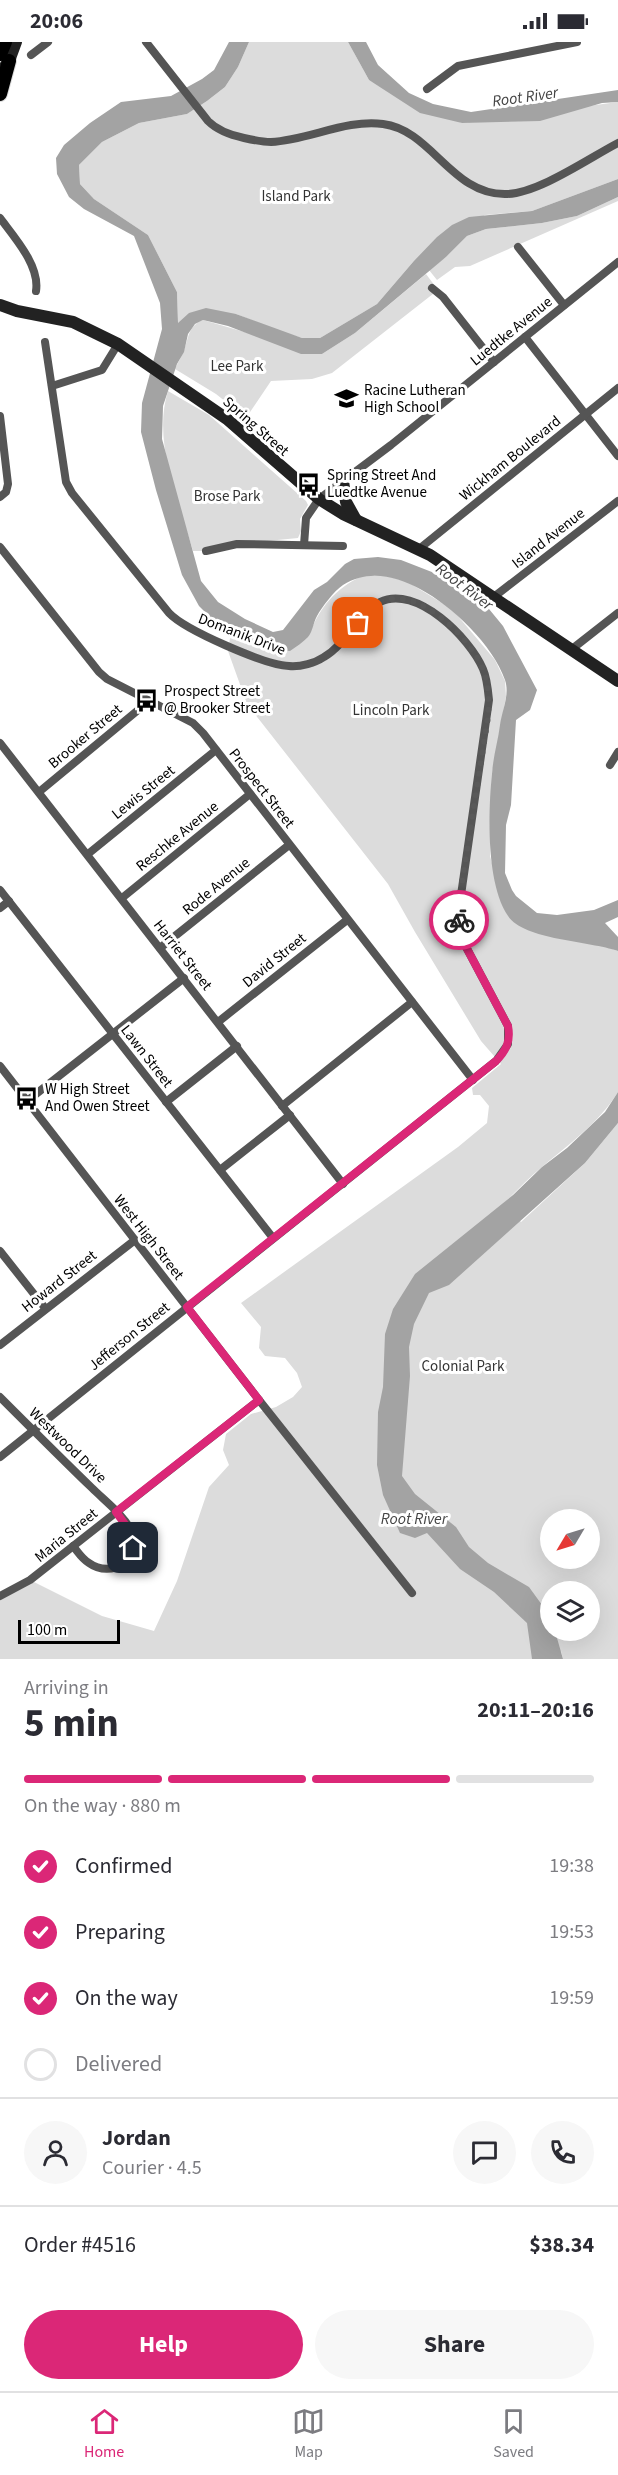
<!DOCTYPE html>
<meta charset="utf-8">
<style>
:root{--surface:#fff;--page:#f7f7f7;--text:#2b2b33;--muted:#7c7c81;--line:#e1e1e2;--accent:#db2777}
body{margin:0;font-family:"Source Sans 3",sans-serif;background:var(--page);color:var(--text);height:100vh;display:flex;flex-direction:column;font-size:22px;white-space:nowrap}
*{box-sizing:border-box;margin:0}
p{font-size:20px;color:var(--muted)}
.icon{flex:none;width:33px;height:33px;fill:none;stroke:currentColor;stroke-width:2;stroke-linecap:round;stroke-linejoin:round}
.map{position:relative;height:1617px;overflow:hidden}
.drawer{display:flex;flex-direction:column;background:var(--surface);flex:1}
.drawer>*{flex:none}
.needle{width:39px;rotate:232deg}
.fabs{position:absolute;left:540px;top:1467px;display:grid;gap:12px}
.fabs a{display:grid;place-items:center;width:60px;height:60px;border-radius:50%;background:var(--surface);box-shadow:0 6px 24px #0002;font-size:30px}
.scale{position:absolute;left:18px;bottom:15px;width:102px;box-sizing:border-box;padding-left:6px;border:3px solid #000;border-top:0;font-size:16px;line-height:21px;white-space:nowrap;color:#000;-webkit-text-stroke:4px #fff;paint-order:stroke}
.pin{position:absolute;display:grid;place-items:center;width:51px;height:51px;color:#fff;margin:-26px;border-radius:12px;box-shadow:0 3px 9px #0006}
.courier{position:absolute;display:grid;place-items:center;width:60px;height:60px;margin:-30px;border:4px solid #db2777;border-radius:50%;background:#fff;color:#222;box-shadow:0 2px 8px #0007}
.head em{font-style:normal;font-weight:700}
.head div{display:flex;flex-direction:column-reverse}
.head{display:flex;align-items:center;justify-content:space-between;height:102px;padding:0 24px}
h1{font-size:39px;font-weight:700;line-height:45px}
.bar{display:grid;grid-template-columns:repeat(4,1fr);gap:9px 6px;align-content:center;height:72px;padding:0 24px}
.bar i{height:8px;border-radius:4px;background:var(--line)}
.bar .current{background:var(--accent)}
.bar p{grid-column:span 4}
.line{display:flex;align-items:center;gap:15px;padding:0 24px;border-top:2px solid var(--line)}
.line div{flex:1}
.round{display:grid;place-items:center;flex:none;width:63px;height:63px;border-radius:32px;background:var(--page)}
ol{padding:0 24px;list-style:none}
li{display:flex;align-items:center;gap:18px;height:66px}
li p{margin-inline-start:auto}
li .icon{padding:6px;border-radius:50%;background:var(--accent);color:#fff;stroke-width:4}
li:last-child{color:var(--muted)}
li i{width:33px;height:33px;border:3px solid var(--line);border-radius:50%}
.action{display:flex;gap:12px;margin-top:auto;padding:12px 24px}
.action a{flex:1;height:69px;border-radius:36px;background:var(--accent);color:#fff;font-size:24px;font-weight:700;line-height:69px;text-align:center}
.action a+a{background:var(--page);color:var(--text)}
.status{display:flex;justify-content:space-between;align-items:center;height:42px;padding:0 30px;background:var(--surface);direction:ltr}
.status svg{height:16px;fill:currentColor}
.tabs{display:flex;justify-content:space-around;align-items:center;height:84px;border-top:2px solid var(--line);background:var(--surface);font-size:16px;color:var(--muted)}
.tabs a{display:grid;justify-items:center;gap:3px}
.tabs .current{color:var(--accent)}
.map>svg:first-child{display:block}
.green{fill:#dcdcdc;fill-rule:evenodd}
.water{fill:#a3a3a3}
.lines{fill:none;stroke-linecap:round;stroke-linejoin:round}
.primary-casing{stroke:#dbdbdb;stroke-width:16}
.minor{stroke:#555;stroke-width:8}
.secondary{stroke:#222;stroke-width:12}
.primary{stroke:#000;stroke-width:14}
.done{stroke:#595959;stroke-width:6;stroke-dasharray:0 10.8}
.route{stroke:#db2777;stroke-width:8}
.labels{text-anchor:middle;stroke-width:6;stroke-linejoin:round;paint-order:stroke}
.park-label{font-size:15px;fill:#333;stroke:#fff}
.street-label{font-size:15px;fill:#000;stroke:#fff}
.poi-label{font-size:15px;fill:#000;stroke:#fff;text-anchor:start}
.water-label{font-size:16px;font-style:italic;fill:#444;stroke:#fff}
</style>
<div class="status"><b>20:06</b><svg viewBox="0 0 49 12"><path d="M0 12V9h3v3zM5 12V6h3v6zM10 12V3h3v9zM15 12V0h3v12zM26 1h20v11H26zM47 4h2v5h-2z"/></svg></div>
<div class="map">
<svg width="618" height="1617" viewBox="0 0 618 1617">
<rect width="100%" height="100%" fill="#fff"/>
<g class="green">
<path d="M249 0H348L369 38 462 81 618 60V137L532 169 485 173 413 220 377 262 320 296H302L282 290 236 272 178 282 177 250 148 193 94 157 80 142 79 123 102 100 139 81 187 72 207 59 225 45 238 25Z"/>
<path d="M618 155V159L470 224 455 225 437 238 429 228 446 215 467 194 486 187 542 181 577 174Z"/>
<path d="M426 232 438 248 332 331 312 337 271 339 246 376 216 352 175 327C178 320 182 314 184 308 189 295 188 284 203 278L322 312 355 291Z"/>
<path d="M168 349 209 373 306 459 308 463 300 477 301 489 298 496 237 502 206 509H193C179 461 152 399 168 349Z"/>
<path d="M362 534H386L406 539 452 567 495 618 505 639 506 655 492 731 490 814 503 861 508 874 551 894 601 903 618 909V1050C598 1082 570 1101 542 1125 528 1136 517 1149 504 1161L521 1180 585 1121 618 1081V1617H563L561 1609 556 1617H0V1554L30 1538 102 1574 154 1589 177 1539 209 1445 229 1423 223 1408 226 1392 251 1372 276 1365 293 1355 302 1345 297 1331 285 1316 265 1314 259 1306 261 1285 241 1261 458 1105 487 1081 489 1064 480 1053H473L472 1046 501 1022 481 999 415 890 388 842 247 662 228 609 231 590 263 607 309 593C320 565 335 547 362 534ZM550 1478H590V1516H550ZM550 1550H590V1588H550Z"/>
</g>
<g class="water">
<path d="M229 0H249L238 25 225 45 207 59 187 72 139 81 102 100 79 123 80 142 94 157 148 193 177 250 178 281 189 271 206 266 236 272 302 296H320L377 262 413 220 437 195 452 183 469 175 532 169 618 137V155L577 174 542 181 486 187 467 194 446 215 355 291 322 312H301L228 284 203 278 195 282 188 292 184 310 177 322 163 364 162 397 201 539 218 560 245 577 273 590 283 588 314 548 327 540 345 522 354 517 378 515 401 518 437 532 489 567 503 584 537 648 530 668 516 678 511 763 506 783 505 831 512 848 516 854 537 871 557 873 594 868 618 858V875L605 881 618 895V909C590 899 524 898 508 874 486 841 488 771 492 732 493 715 498 699 500 683 502 668 510 653 505 638 493 603 452 564 420 547 396 534 368 527 343 543 334 549 322 565 317 574 313 581 313 589 308 595 303 600 296 605 290 609L263 607 218 583 199 564 182 533 156 448 141 390 142 361 162 287 160 261 134 194 84 167 69 155 57 132 56 116 64 103 90 81 121 60 171 54 202 37 214 28Z"/>
<path d="M348 0H366L378 23 409 51 433 62 471 70 618 48V60L602 61 540 79 462 81 420 71 369 38Z"/>
<path d="M618 1050V1081L585 1121 449 1243 429 1251 414 1282 409 1305 410 1334 402 1434 415 1452 456 1485 469 1505 488 1521 529 1545 550 1574V1588L555 1589 563 1617H532L527 1581 494 1550 460 1527 427 1491 415 1496 400 1491 383 1453 377 1423 378 1370 383 1345 385 1292 393 1267 415 1232 513 1153 542 1125 567 1106 605 1070Z"/>
</g>
<g class="lines">
<defs>
<g id="primary">
<path d="M0 12 5 0"/>
<path d="M0 52 9 19"/>
</g>
</defs>
<use href="#primary" class="primary-casing"/>
<g class="minor">
<path d="M146 0 208 79C218 89 230 93 244 96 253 98 263 100 271 100 309 98 346 77 383 82 432 88 452 154 507 152 539 151 589 116 618 101"/>
<path d="M31 13 48 0"/>
<path d="M427 47 458 24 577 0"/>
<path d="M0 176C15 196 40 224 36 249"/>
<path d="M518 205 564 263"/>
<path d="M432 246 443 255 494 320"/>
<path d="M525 295 618 414"/>
<path d="M52 344 102 328 118 302"/>
<path d="M0 374 8 442 6 450 0 455"/>
<path d="M304 503 306 476 319 457 391 403 618 220"/>
<path d="M0 505 99 630 107 637 193 681 203 691 473 1038"/>
<path d="M419 507 618 346"/>
<path d="M206 509 237 502 343 504"/>
<path d="M495 554 618 459"/>
<path d="M572 607 618 571"/>
<path d="M0 701 343 1142"/>
<path d="M610 723 618 710"/>
<path d="M39 750 149 659"/>
<path d="M88 812 216 708"/>
<path d="M0 848 273 1196"/>
<path d="M122 856 250 752"/>
<path d="M0 866 9 859"/>
<path d="M160 906 289 803"/>
<path d="M218 980 347 878"/>
<path d="M0 1024 259 1358 412 1551"/>
<path d="M27 1059 184 936"/>
<path d="M166 1060 237 1004"/>
<path d="M282 1064 412 960"/>
<path d="M220 1128 290 1073"/>
<path d="M0 1209 45 1266"/>
<path d="M0 1303 135 1198"/>
<path d="M0 1355C31 1386 61 1416 92 1446 105 1459 124 1473 132 1490 144 1518 111 1537 89 1521 82 1517 78 1510 73 1504"/>
<path d="M0 1415 496 1019 508 1002V984L465 903 459 880 461 853 489 658C488 647 487 636 483 627 470 596 416 542 380 560 357 572 347 602 324 615 315 621 301 625 289 624 265 623 185 588 169 571L72 451 66 440 45 300"/>
<path d="M0 1554 30 1538 259 1358"/>
</g>
<g class="secondary">
<path d="M3 27 9 19 16 0"/>
<path d="M0 263 17 269 73 280 118 302 227 377 319 457 343 472 430 513 618 639"/>
<path d="M343 439 346 460 356 478"/>
</g>
<use href="#primary" class="primary"/>
</g>
<g class="lines">
<path class="done" d="M358 581C365 573 372 563 382 559 419 545 468 594 482 625 489 641 489 658 488 675L460 853 459 878"/>
<path class="route" d="M133 1506V1493L116 1470 259 1358 187 1265 496 1019C506 1009 511 999 508 984L465 903 459 878"/>
</g>
<defs>
<symbol id="school-bare" viewBox="-9 -9 18 18"><path d="M0-5L7-2L0 1L-7-2ZM-4 1L0 2.5L4 1V4Q0 6-4 4Z" fill="#000" stroke="#fff" stroke-width="2.5" paint-order="stroke"/></symbol>
<symbol id="bus-bare" viewBox="-9 -9 18 18"><path d="M-5-6H5V4H4V6H2V4H-2V6H-4V4H-5ZM-3.5-4V0h7V-4ZM-3.5 1.2v1.5H-2V1.2ZM2 1.2v1.5H3.5V1.2Z" fill="#000" stroke="#fff" stroke-width="2.5" paint-order="stroke"/></symbol>
</defs>
<g fill-rule="evenodd">
<use href="#school-bare" x="330" y="340" width="33" height="33"/>
<use href="#bus-bare" x="292" y="426" width="33" height="33"/>
<use href="#bus-bare" x="130" y="642" width="33" height="33"/>
<use href="#bus-bare" x="10" y="1040" width="33" height="33"/>
</g>
<g class="labels">
<g class="park-label">
<text x="296" y="159">Island Park</text>
<text x="237" y="329">Lee Park</text>
<text x="227" y="459">Brose Park</text>
<text x="391" y="673">Lincoln Park</text>
<text x="463" y="1329">Colonial Park</text>
</g>
<g class="street-label">
<text transform="translate(511 289) rotate(-39)" y="5">Luedtke Avenue</text>
<text transform="translate(256 384) rotate(41)" y="5">Spring Street</text>
<text transform="translate(510 416) rotate(-39)" y="5">Wickham Boulevard</text>
<text transform="translate(548 496) rotate(-38)" y="5">Island Avenue</text>
<text transform="translate(242 592) rotate(21)" y="5">Domanik Drive</text>
<text transform="translate(85 694) rotate(-40)" y="5">Brooker Street</text>
<text transform="translate(262 746) rotate(52)" y="5">Prospect Street</text>
<text transform="translate(143 750) rotate(-39)" y="5">Lewis Street</text>
<text transform="translate(177 794) rotate(-39)" y="5">Reschke Avenue</text>
<text transform="translate(216 844) rotate(-39)" y="5">Rode Avenue</text>
<text transform="translate(183 913) rotate(52)" y="5">Harriet Street</text>
<text transform="translate(274 918) rotate(-39)" y="5">David Street</text>
<text transform="translate(147 1014) rotate(52)" y="5">Lawn Street</text>
<text transform="translate(149 1195) rotate(52)" y="5">West High Street</text>
<text transform="translate(59 1239) rotate(-38)" y="5">Howard Street</text>
<text transform="translate(129 1294) rotate(-39)" y="5">Jefferson Street</text>
<text transform="translate(68 1403) rotate(44)" y="5">Westwood Drive</text>
<text transform="translate(66 1493) rotate(-39)" y="5">Maria Street</text>
</g>
<g class="poi-label">
<text x="364" y="353">Racine Lutheran<tspan x="364" dy="17">High School</tspan></text>
<text x="327" y="438">Spring Street And<tspan x="327" dy="17">Luedtke Avenue</tspan></text>
<text x="164" y="654">Prospect Street<tspan x="164" dy="17">@ Brooker Street</tspan></text>
<text x="45" y="1052">W High Street<tspan x="45" dy="17">And Owen Street</tspan></text>
</g>
<g class="water-label">
<text transform="translate(525 54) rotate(-8)" y="6">Root River</text>
<text transform="translate(465 544) rotate(37)" y="6">Root River</text>
<text x="414" y="1482">Root River</text>
</g>
</g>
</svg>
<div class="fabs">
<a><svg class="needle" viewBox="-14 -14 28 28"><path d="M0-13l5 13h-10z" fill="#e53935"/><path d="M0 13l5-13h-10z" fill="#7c7c81"/></svg></a>
<a><svg class="icon" aria-label="layers" viewBox="0 0 24 24"><path d="M12 4l9 5-9 5-9-5zM3 14l9 5 9-5"/></svg></a>
</div>
<div class="scale">100 m</div>
<div class="pin" style="left:358px;top:581px;background:#ea580c"><svg class="icon" aria-label="bag" viewBox="0 0 24 24"><path d="M5 8h14l-1 12H6zM9 8a3 3 0 0 1 6 0"/></svg></div>
<div class="pin" style="left:133px;top:1506px;background:#1f2937"><svg class="icon" aria-label="home" viewBox="0 0 24 24"><path d="M3 11l9-7 9 7M6 9v11h12V9"/></svg></div>
<div class="courier" style="left:459px;top:878px"><svg class="icon" aria-label="bike" viewBox="0 0 24 24"><circle cx="6" cy="16" r="4"/><circle cx="18" cy="16" r="4"/><path d="M6 16l4-8h5l3 8M10 8l3 8H6M13 5h3"/></svg></div>
</div>
<section class="drawer">
<div class="head"><div><h1>5 min</h1><p>Arriving in</p></div><em>20:11–20:16</em></div>
<div class="bar"><i class="current"></i><i class="current"></i><i class="current"></i><i></i><p>On the way · 880 m</p></div>
<ol>
<li><svg class="icon" aria-label="check" viewBox="0 0 24 24"><path d="M5 12l5 5 9-10"/></svg>Confirmed<p>19:38</p></li>
<li><svg class="icon" aria-label="check" viewBox="0 0 24 24"><path d="M5 12l5 5 9-10"/></svg>Preparing<p>19:53</p></li>
<li><svg class="icon" aria-label="check" viewBox="0 0 24 24"><path d="M5 12l5 5 9-10"/></svg>On the way<p>19:59</p></li>
<li><i></i>Delivered</li>
</ol>
<div class="line" style="height:108px"><a class="round"><svg class="icon" aria-label="person" viewBox="0 0 24 24"><circle cx="12" cy="8" r="4"/><path d="M4 21q1-7 8-7t8 7"/></svg></a><div><b>Jordan</b><p>Courier · 4.5</p></div><a class="round"><svg class="icon" aria-label="chat" viewBox="0 0 24 24"><path d="M4 5h16v11H9l-5 4z"/></svg></a><a class="round"><svg class="icon" aria-label="phone" viewBox="0 0 24 24"><path d="M5 4h4l2 5-3 2q2 4 5 5l2-3 5 2v4C11 20 4 13 5 4z"/></svg></a></div>
<div class="line" style="height:78px"><div>Order #4516</div><b>$38.34</b></div>
<div class="action"><a>Help</a><a>Share</a></div>
</section>
<nav class="tabs">
<a class="current"><svg class="icon" aria-label="home" viewBox="0 0 24 24"><path d="M3 11l9-7 9 7M6 9v11h12V9"/></svg>Home</a>
<a><svg class="icon" aria-label="map" viewBox="0 0 24 24"><path d="M3 6l6-2 6 2 6-2v14l-6 2-6-2-6 2zM9 4v14M15 6v14"/></svg>Map</a>
<a><svg class="icon" aria-label="saved" viewBox="0 0 24 24"><path d="M7 4h10v16l-5-4-5 4z"/></svg>Saved</a>
</nav>
